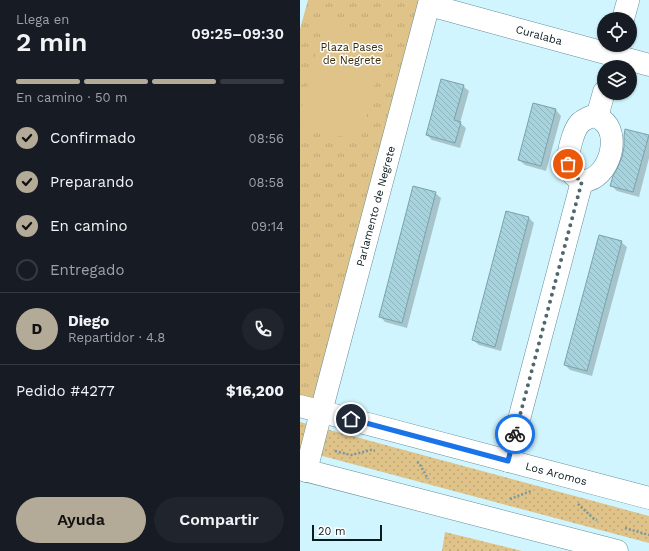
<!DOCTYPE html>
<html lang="es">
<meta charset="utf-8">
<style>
:root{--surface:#171b24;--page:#20242c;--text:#f1f3f6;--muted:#9ea1a6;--line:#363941;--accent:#b3ab97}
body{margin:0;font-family:"Work Sans",sans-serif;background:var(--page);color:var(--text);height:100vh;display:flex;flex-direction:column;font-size:15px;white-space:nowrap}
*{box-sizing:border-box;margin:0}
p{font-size:13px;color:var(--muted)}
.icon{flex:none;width:22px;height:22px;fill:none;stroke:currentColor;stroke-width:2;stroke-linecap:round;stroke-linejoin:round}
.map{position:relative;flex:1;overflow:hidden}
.details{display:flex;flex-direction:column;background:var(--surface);width:300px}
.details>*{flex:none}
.fabs{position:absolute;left:297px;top:12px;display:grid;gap:8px}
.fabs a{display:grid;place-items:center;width:40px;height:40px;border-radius:50%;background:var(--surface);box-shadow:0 1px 3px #0004;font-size:20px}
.scale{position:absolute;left:12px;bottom:10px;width:70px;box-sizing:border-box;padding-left:4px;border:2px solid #0a1b1f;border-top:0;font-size:11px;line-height:14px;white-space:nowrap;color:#0a1b1f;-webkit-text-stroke:3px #fff;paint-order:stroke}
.pin{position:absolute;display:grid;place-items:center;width:34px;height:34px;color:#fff;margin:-17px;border:2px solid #fff;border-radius:50%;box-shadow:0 1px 4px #0007}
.courier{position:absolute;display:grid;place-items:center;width:40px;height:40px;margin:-20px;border:3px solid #1a73e8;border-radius:50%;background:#fff;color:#222;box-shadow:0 1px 5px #0007}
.head em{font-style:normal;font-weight:600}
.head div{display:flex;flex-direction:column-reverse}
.head{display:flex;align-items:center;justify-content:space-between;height:68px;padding:0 16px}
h1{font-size:26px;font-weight:600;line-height:30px}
.bar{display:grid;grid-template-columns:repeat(4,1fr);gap:6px 4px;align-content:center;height:48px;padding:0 16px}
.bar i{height:5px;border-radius:3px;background:var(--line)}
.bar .on{background:var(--accent)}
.bar p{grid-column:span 4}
.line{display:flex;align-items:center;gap:10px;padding:0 16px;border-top:1px solid var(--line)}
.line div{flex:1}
.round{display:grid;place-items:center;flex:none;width:42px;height:42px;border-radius:21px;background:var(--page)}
ol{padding:0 16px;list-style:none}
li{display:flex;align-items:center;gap:12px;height:44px}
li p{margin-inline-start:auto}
li .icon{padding:4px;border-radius:50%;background:var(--accent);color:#111;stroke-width:4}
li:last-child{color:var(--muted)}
li i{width:22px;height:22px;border:2px solid var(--line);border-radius:50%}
.cta{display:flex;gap:8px;margin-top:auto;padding:8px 16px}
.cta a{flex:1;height:46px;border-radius:24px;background:var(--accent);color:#111;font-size:16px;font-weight:600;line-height:46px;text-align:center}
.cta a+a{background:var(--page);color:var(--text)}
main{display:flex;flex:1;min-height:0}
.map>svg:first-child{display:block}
.grass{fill:url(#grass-dots)}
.park{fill:url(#park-tufts)}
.pitch{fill:#dfc389}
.shadow{fill:#0003}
.building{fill:url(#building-back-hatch);stroke:#78a3ad}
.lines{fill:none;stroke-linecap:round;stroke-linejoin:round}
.street-casing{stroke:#648f99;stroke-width:23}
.secondary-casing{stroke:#648f99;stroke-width:23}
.path{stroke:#7b979e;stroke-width:2.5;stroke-dasharray:2 2;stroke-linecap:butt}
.street{stroke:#fff;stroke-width:22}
.secondary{stroke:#fff;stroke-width:22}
.done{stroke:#50676d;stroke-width:4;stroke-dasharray:0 7.2}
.route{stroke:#1a73e8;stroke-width:5}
.labels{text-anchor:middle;stroke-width:3;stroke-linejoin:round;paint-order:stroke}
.street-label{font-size:11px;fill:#0a1b1f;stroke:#fff}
.park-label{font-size:11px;fill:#382a08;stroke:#fff}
</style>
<main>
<section class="details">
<div class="head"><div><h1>2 min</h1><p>Llega en</p></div><em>09:25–09:30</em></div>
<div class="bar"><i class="on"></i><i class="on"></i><i class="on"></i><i></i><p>En camino · 50 m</p></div>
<ol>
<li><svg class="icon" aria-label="check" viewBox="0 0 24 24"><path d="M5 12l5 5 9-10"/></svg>Confirmado<p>08:56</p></li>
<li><svg class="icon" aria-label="check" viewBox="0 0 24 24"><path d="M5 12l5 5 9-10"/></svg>Preparando<p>08:58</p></li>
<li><svg class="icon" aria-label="check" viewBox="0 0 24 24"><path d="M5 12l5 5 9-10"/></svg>En camino<p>09:14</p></li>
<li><i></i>Entregado</li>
</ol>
<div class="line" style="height:72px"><b class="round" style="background:var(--accent);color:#111">D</b><div><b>Diego</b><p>Repartidor · 4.8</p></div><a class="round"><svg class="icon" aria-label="phone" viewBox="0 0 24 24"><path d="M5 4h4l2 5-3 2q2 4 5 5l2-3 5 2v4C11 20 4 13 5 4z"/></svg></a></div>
<div class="line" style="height:52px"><div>Pedido #4277</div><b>$16,200</b></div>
<div class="cta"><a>Ayuda</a><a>Compartir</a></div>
</section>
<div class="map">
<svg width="349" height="551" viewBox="0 0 349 551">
<defs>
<pattern id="grass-dots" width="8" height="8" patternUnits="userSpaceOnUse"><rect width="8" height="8" fill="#dfc389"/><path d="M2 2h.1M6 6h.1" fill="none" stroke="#bea776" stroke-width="1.8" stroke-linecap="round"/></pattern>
<pattern id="park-tufts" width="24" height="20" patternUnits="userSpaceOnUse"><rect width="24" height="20" fill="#dfc389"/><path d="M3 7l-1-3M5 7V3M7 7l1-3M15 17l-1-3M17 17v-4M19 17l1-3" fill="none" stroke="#bea776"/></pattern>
<pattern id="building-back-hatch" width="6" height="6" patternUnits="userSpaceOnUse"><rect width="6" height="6" fill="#a7d3de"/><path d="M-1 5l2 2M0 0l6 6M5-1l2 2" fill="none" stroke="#8eb5be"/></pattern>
</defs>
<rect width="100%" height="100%" fill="#d1f5fe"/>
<g class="grass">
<path d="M0 422 349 516V543L0 450Z"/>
<path d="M145 532 222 551H142Z"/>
</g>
<path class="park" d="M8 0H121L14 403 0 399V29Z"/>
<path class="pitch" d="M24 22 87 38 60 141 0 126V115Z"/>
<g class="shadow">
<path d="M163 86 169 91 160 123 166 128 160 148 132 140 127 135Z"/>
<path d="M256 110 261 116 246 171 225 165 219 160Z"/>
<path d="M348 136 349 137V158L339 197 317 191 311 185 318 170 325 147Z"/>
<path d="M135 193 141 198 107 328 85 322 80 316Z"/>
<path d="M229 218 234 223 201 351 179 345 173 340Z"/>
<path d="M321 242 327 247 292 376 270 370 265 365Z"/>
</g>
<g class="building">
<path d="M141 79 164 85 154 120 161 122 155 143 126 135Z"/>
<path d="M233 103 256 109 241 166 218 160Z"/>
<path d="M325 129 349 135 333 192 310 186 313 176 317 169 322 157 324 147V136Z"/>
<path d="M113 186 136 192 102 323 79 317Z"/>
<path d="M206 211 229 217 195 347 172 340Z"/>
<path d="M299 235 322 241 287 371 264 365Z"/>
</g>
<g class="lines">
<defs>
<g id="street">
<path id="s1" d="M129 5 349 65"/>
<path d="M323 19 328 1"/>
<path d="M290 117C292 117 294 116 296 117 298 117 300 119 302 120 322 134 309 179 284 181 281 181 278 179 276 177 272 174 269 169 268 164 267 155 273 130 280 123 283 120 286 119 290 117Z"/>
<path d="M297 117 304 92"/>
<path id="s2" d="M21 412 130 0"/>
<path d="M208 461 282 181"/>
</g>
<g id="secondary">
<path id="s3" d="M0 406 349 498"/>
<path d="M0 469 317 551"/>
<path d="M6 471 21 412"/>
</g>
</defs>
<use href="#street" class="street-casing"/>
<use href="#secondary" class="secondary-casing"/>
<g class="path">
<path d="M35 451 51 455 71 450 75 451"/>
<path d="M117 462 119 463 128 479"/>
<path d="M210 499 231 491"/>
<path d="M278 504 294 519 297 520"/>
<path d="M325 528 349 535"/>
</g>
<use href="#street" class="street"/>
<use href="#secondary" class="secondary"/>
</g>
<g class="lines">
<path class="done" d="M215 434 282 181C274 177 271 172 268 164"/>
<path class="route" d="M51 419 208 461 215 434"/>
</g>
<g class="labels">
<g class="street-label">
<text dy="4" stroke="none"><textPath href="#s1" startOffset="114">Curalaba</textPath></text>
<text dy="4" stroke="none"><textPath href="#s2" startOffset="213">Parlamento de Negrete</textPath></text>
<text dy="4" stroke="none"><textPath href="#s3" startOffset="265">Los Aromos</textPath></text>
</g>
<g class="park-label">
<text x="52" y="51">Plaza Pases<tspan x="52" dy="13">de Negrete</tspan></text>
</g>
</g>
</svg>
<div class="fabs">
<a><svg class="icon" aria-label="locate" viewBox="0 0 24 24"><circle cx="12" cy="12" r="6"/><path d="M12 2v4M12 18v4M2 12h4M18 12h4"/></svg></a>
<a><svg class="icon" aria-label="layers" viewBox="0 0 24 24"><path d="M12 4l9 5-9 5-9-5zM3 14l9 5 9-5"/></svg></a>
</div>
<div class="scale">20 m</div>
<div class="pin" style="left:268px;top:164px;background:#ea580c"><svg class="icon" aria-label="bag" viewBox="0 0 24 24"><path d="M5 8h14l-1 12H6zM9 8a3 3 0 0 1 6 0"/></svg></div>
<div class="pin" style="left:51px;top:419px;background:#1f2937"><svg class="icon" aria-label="home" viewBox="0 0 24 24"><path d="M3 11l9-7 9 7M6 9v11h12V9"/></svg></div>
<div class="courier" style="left:215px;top:434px"><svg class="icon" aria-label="bike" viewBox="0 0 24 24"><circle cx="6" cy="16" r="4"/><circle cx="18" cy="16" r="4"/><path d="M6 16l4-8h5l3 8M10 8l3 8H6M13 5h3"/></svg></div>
</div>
</main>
